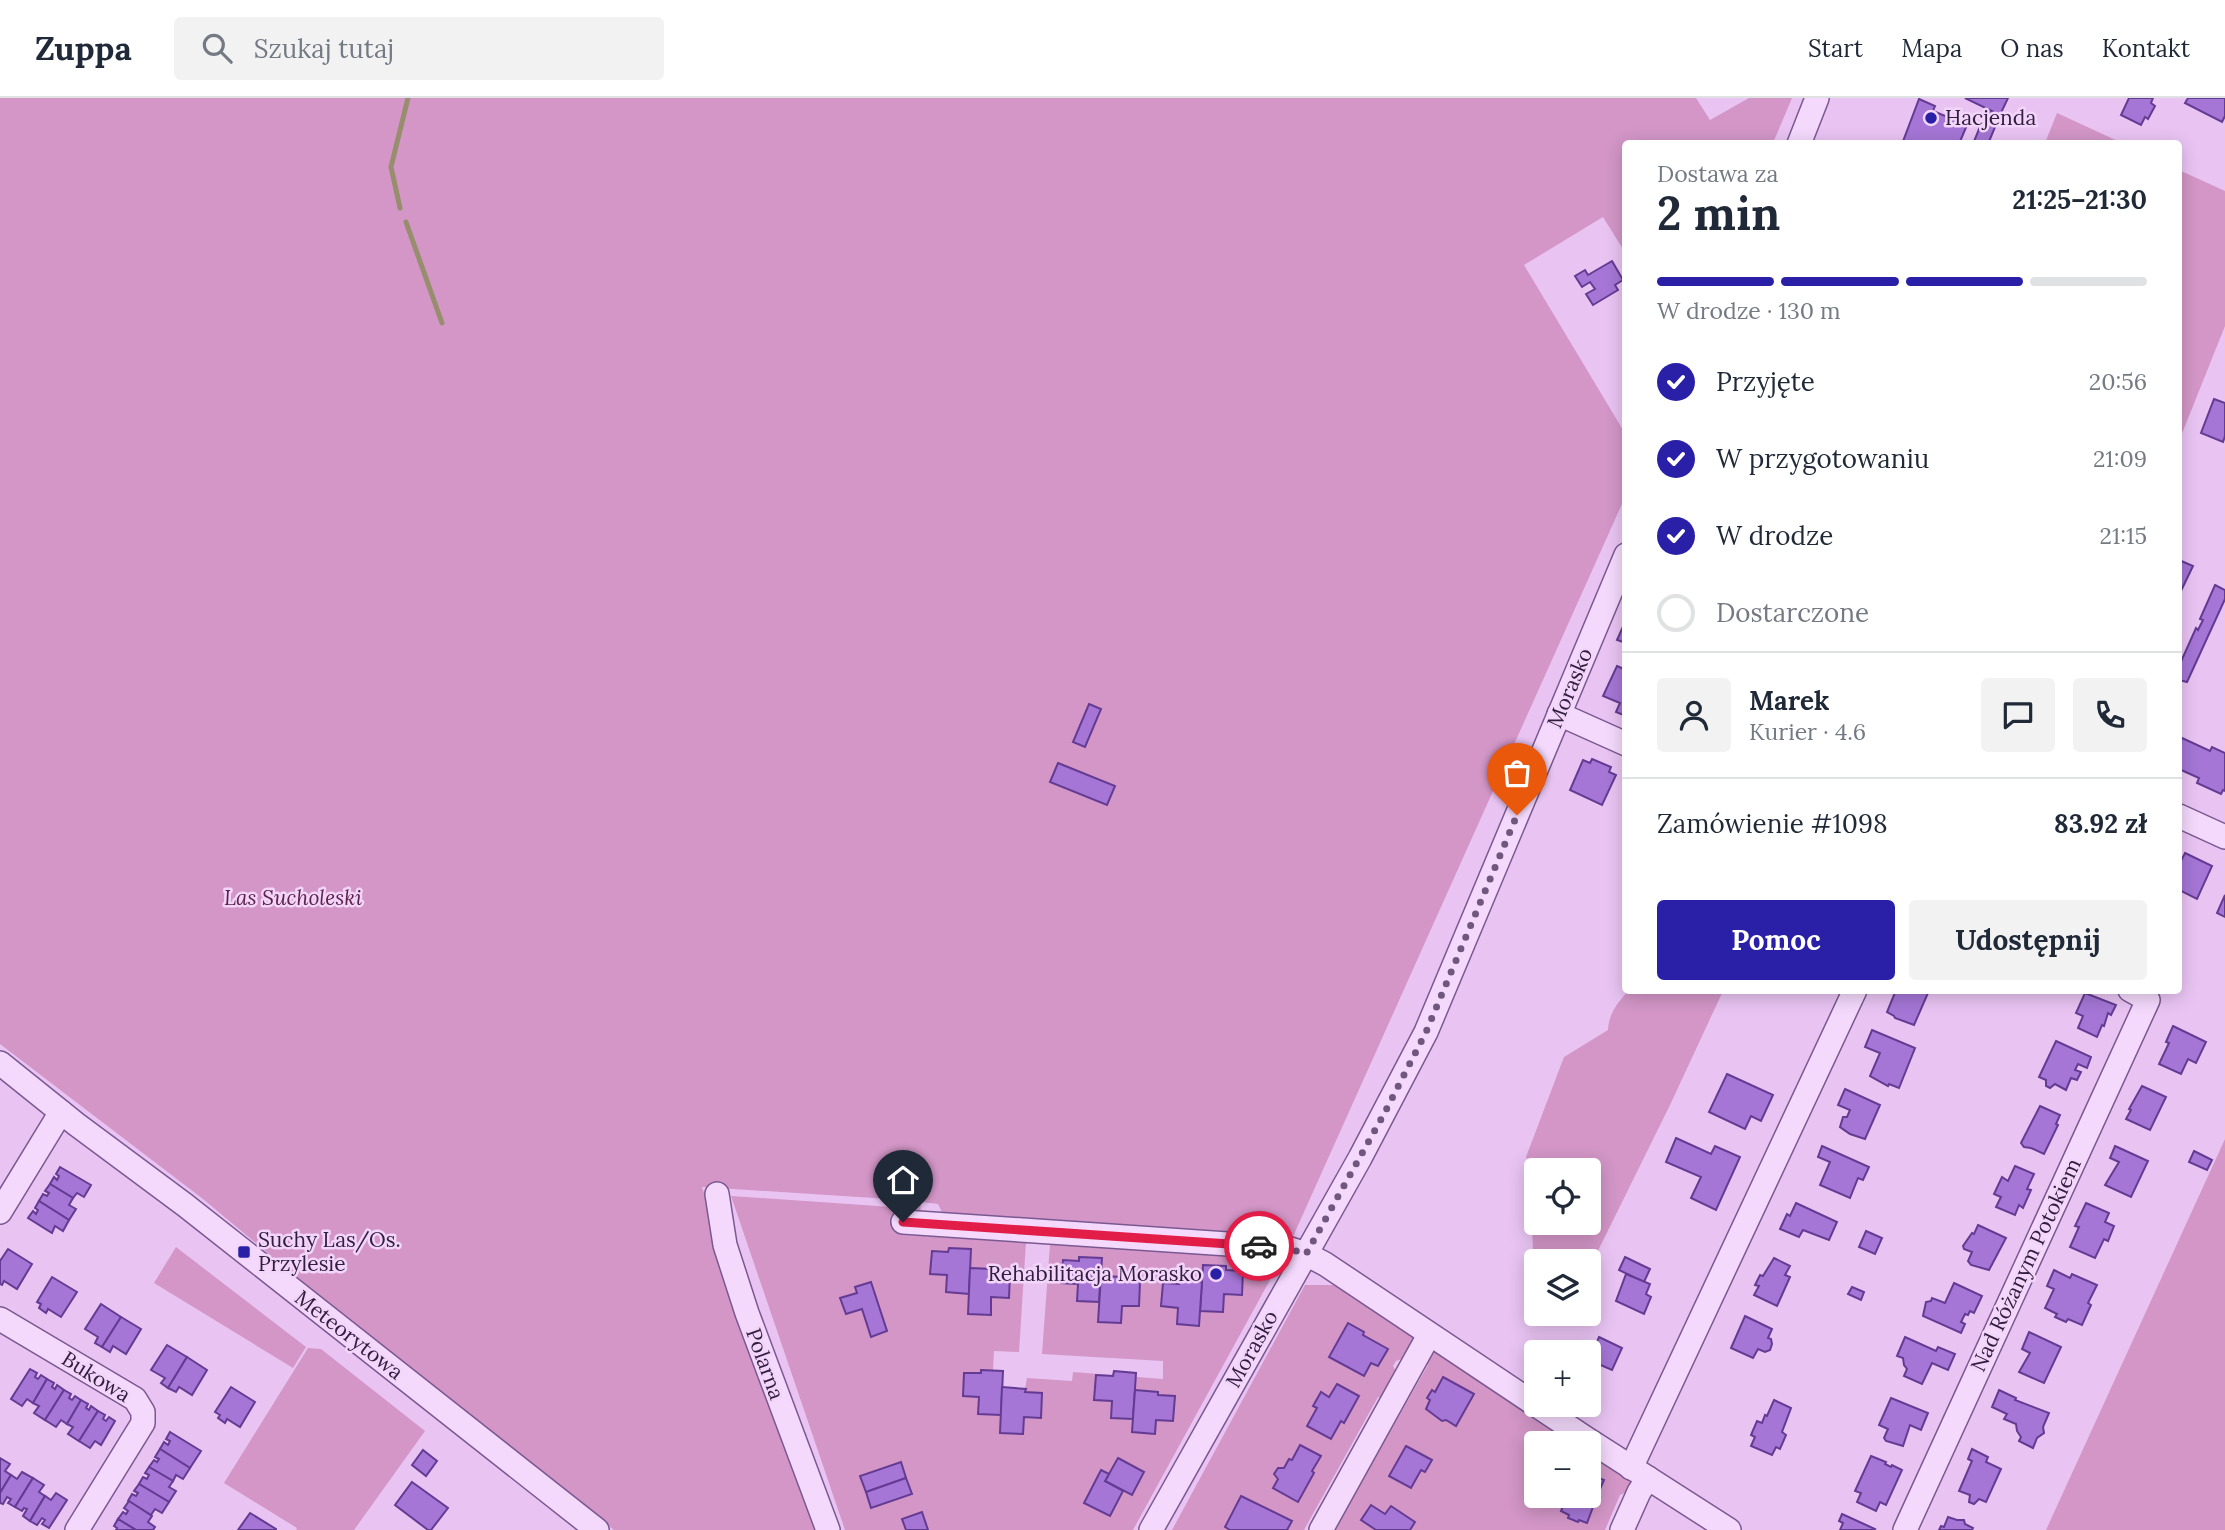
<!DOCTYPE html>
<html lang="pl">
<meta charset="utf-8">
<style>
:root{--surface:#fff;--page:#f2f2f3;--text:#1f2937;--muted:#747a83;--line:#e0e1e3;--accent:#2920a7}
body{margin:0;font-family:Lora,serif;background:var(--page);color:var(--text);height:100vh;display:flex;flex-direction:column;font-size:26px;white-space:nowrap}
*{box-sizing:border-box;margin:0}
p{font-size:23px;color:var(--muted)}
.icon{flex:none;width:38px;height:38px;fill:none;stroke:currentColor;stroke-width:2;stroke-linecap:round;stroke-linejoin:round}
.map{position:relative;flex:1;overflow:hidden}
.sheet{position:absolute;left:1622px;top:42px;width:560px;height:854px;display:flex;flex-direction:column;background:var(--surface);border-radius:7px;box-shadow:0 4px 18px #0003}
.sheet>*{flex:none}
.buttons{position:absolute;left:1524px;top:1060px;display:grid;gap:14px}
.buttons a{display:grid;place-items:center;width:77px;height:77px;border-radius:7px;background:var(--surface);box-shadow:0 4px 18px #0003;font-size:35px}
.pin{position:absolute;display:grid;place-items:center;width:60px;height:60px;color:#fff;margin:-72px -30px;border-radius:50% 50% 50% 0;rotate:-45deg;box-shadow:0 0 7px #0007}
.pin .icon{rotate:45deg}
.courier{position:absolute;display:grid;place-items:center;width:70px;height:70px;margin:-35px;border:5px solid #e11d48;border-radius:50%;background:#fff;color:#222;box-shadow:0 2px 9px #0007}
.headline em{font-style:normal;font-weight:700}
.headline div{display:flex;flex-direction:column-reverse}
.headline{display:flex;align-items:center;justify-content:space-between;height:119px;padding:0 35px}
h1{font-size:46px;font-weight:700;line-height:52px}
.bar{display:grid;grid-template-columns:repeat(4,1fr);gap:10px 7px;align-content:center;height:84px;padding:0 35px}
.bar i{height:9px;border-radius:5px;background:var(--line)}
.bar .active{background:var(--accent)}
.bar p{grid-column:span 4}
.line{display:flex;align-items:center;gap:18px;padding:0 35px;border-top:2px solid var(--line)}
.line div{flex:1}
.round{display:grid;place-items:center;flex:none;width:74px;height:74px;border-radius:7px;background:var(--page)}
ol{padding:0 35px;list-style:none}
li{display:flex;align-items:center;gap:21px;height:77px}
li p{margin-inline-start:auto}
li .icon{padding:7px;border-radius:50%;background:var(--accent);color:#fff;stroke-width:4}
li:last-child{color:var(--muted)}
li i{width:38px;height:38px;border:4px solid var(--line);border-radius:50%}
.button{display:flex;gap:14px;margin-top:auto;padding:14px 35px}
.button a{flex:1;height:80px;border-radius:7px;background:var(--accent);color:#fff;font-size:28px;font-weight:700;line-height:80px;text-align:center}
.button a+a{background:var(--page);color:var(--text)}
header{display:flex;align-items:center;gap:42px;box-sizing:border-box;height:98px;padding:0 35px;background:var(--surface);border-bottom:2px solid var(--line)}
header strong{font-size:33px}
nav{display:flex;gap:38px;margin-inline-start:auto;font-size:24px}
.search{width:490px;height:63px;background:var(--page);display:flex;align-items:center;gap:18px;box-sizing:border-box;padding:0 24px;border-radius:7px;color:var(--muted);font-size:26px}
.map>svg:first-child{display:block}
.green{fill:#d396c7}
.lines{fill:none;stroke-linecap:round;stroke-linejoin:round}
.stream{stroke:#968e6c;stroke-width:5}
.building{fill:#a576d6;stroke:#643b93;stroke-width:2}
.minor-casing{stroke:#7a5891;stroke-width:26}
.minor{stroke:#f4d9fc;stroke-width:23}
.done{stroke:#71577e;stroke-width:7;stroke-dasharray:0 12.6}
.route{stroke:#e11d48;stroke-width:9}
.poi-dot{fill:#2920a7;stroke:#f2d5f9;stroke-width:2.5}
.labels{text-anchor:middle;stroke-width:5;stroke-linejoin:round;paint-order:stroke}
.poi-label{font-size:21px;fill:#301d3f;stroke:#f2d5f9;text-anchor:start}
.street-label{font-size:21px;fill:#301d3f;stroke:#f2d5f9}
.park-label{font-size:21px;font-style:italic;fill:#5e224a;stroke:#f2d5f9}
</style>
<header>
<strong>Zuppa</strong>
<div class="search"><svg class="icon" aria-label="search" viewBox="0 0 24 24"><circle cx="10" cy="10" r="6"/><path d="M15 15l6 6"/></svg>Szukaj tutaj</div>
<nav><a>Start</a><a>Mapa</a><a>O nas</a><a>Kontakt</a></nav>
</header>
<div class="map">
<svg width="2225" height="1432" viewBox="0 0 2225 1432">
<rect width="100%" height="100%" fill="#e9c4f3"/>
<g class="green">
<path d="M0 0H1696L1710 22 1749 0H1792L1773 45 1626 46V156L1603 119 1524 167 1626 337V397L1291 1143 945 1120 938 1106 921 1104 920 1119 896 1117 902 1137 1026 1144 1019 1254 994 1253 993 1272 1003 1273V1289L1025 1291 1027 1280 1072 1283 1073 1274 1163 1281V1263L1042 1256 1050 1146 1282 1160 1133 1432H845L731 1098 892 1109 889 1101 702 1089 821 1432H614L437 1296 203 1101 0 946Z"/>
<path d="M2057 15 2122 45H2045Z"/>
<path d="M2179 72 2225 93V228L2179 343Z"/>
<path d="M1628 893H1723L1670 1007 1589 1171V1164H1536V1205L1534 1203 1529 1180 1533 1153 1532 1128 1536 1105V1125H1589V1073H1536V1098L1535 1071 1526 1059 1564 959 1608 932C1609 914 1618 905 1628 893Z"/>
<path d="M2225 1041V1432H2046Z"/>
<path d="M176 1149 306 1249 293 1270 154 1185Z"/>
<path d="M1305 1187H1334L1416 1237 1408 1259 1396 1263 1393 1268 1398 1277 1385 1301 1378 1299 1304 1432H1172Z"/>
<path d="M308 1250 321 1251 425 1333 354 1432H296L297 1430 224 1385Z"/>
<path d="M1431 1250 1580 1346H1536V1398H1589V1352L1629 1379 1632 1386 1627 1394 1620 1397 1605 1432H1327L1329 1429 1335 1430 1428 1267 1422 1263Z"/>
</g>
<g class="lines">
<g class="stream">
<path d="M400 110 391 69 408 0"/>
<path d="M406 124 442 225"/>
</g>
</g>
<g class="building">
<path d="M1965 0H2008L2000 17Z"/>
<path d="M2129 0H2153L2151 5 2155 8 2148 21 2145 19 2141 27 2121 17Z"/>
<path d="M2188 0H2225V18L2222 24 2185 5Z"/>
<path d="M1919 1 1935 8 1933 13 1967 27 1959 46H1902Z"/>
<path d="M1987 11 2000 17 1988 46H1973Z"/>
<path d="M1612 163 1623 182 1615 187 1618 192 1593 207 1586 196 1595 191 1590 184 1582 189 1575 178 1585 172 1588 177Z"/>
<path d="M2214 301 2225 305V338L2223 344 2201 335Z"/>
<path d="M2179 462 2193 468 2179 497Z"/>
<path d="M2215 487 2225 492V501L2187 584 2179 582V568L2196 530 2198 532 2203 522 2200 521Z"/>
<path d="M1626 522V545L1617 542Z"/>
<path d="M1617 568 1626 572V618L1616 614 1620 605 1603 598Z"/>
<path d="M1089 606 1101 611 1085 649 1073 644Z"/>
<path d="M2182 640 2210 653 2212 649 2225 655V693L2223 692 2221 696 2197 685 2199 680 2179 671V648Z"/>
<path d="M1592 661 1611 669 1609 674 1616 677 1602 707 1570 692 1583 662 1590 665Z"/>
<path d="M1058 665 1115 688 1107 707 1050 684Z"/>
<path d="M2185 755 2212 768 2197 801 2179 792V760L2182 761Z"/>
<path d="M2225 797V819L2217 815Z"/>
<path d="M1896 892H1927L1928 895 1914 927 1895 920 1894 918 1887 914Z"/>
<path d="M2085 895 2116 907 2111 917 2108 915 2104 928 2102 927 2097 939 2078 930 2083 918 2076 915Z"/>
<path d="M2173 928 2206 944 2196 965 2188 961 2181 976 2159 966 2169 945 2166 944Z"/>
<path d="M1872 932 1915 950 1899 990 1889 986 1888 988 1870 978 1880 955 1865 949Z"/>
<path d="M2056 943 2091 959 2087 970 2078 966 2075 972 2081 974 2077 982 2071 980 2066 992 2055 986 2050 990 2046 988V982L2039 979Z"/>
<path d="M1727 976 1773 997 1761 1023 1751 1018 1745 1031 1709 1014Z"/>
<path d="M2142 988 2166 999 2150 1032 2126 1021 2131 1012 2129 1011Z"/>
<path d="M1845 991 1880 1007 1865 1041 1850 1036 1840 1029 1843 1019H1847L1850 1012 1838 1007Z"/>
<path d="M2040 1008 2060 1017 2056 1026 2058 1027 2044 1056 2031 1050 2024 1049 2021 1045Z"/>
<path d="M1676 1040 1711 1056 1715 1048 1740 1059 1716 1112 1691 1100 1701 1079 1666 1064Z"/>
<path d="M1822 1048 1869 1069 1863 1082 1858 1080 1850 1100 1820 1087 1830 1064 1818 1059Z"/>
<path d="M2115 1048 2148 1063 2131 1099 2105 1087 2119 1064 2110 1060Z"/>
<path d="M2194 1053 2212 1062 2207 1072 2189 1064Z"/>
<path d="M2015 1068 2034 1076 2027 1091 2031 1092 2023 1110 2019 1107 2015 1117 1996 1109 2001 1099 1994 1096 2002 1079 2008 1083Z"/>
<path d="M60 1069 91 1087 84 1099 77 1095 73 1100 50 1086 54 1079 57 1082 59 1078 56 1076Z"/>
<path d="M50 1086 73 1100 69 1107 76 1111 69 1122 39 1103 43 1096 47 1098 49 1095 45 1093Z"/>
<path d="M39 1103 69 1122 63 1133 55 1128 52 1135 28 1120 33 1113 36 1116 38 1112 35 1110Z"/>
<path d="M1796 1105 1837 1124 1829 1142 1803 1132 1799 1139 1780 1131 1787 1116 1790 1118Z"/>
<path d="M2086 1105 2109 1115 2105 1124 2114 1128 2108 1143 2104 1141 2095 1160 2070 1149 2079 1129 2075 1128Z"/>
<path d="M1978 1127 2006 1140 1989 1172 1971 1167 1968 1163 1972 1154 1964 1151 1963 1148 1972 1135 1974 1136Z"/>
<path d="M1866 1133 1882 1140 1875 1156 1859 1149Z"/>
<path d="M949 1150 971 1151 969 1196 946 1194 947 1177 930 1176 932 1153 948 1154Z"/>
<path d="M8 1151 32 1166 17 1191 4 1183 2 1187 0 1186V1163Z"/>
<path d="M1079 1159 1102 1160 1099 1204 1077 1203 1078 1186 1061 1185 1063 1162 1079 1163Z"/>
<path d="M1625 1159 1650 1171 1644 1184 1619 1172Z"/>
<path d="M1774 1160 1790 1168 1785 1177 1790 1179 1777 1208 1754 1197 1759 1188 1755 1187 1760 1177 1763 1178Z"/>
<path d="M1203 1167 1226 1168V1172L1243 1173 1242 1197 1224 1196 1223 1214 1200 1213Z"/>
<path d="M970 1170 993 1171V1175H1010L1009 1200 991 1199V1217L968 1216Z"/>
<path d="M2054 1172 2070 1180 2072 1176 2097 1187 2088 1205 2091 1207 2082 1227 2068 1221 2066 1224 2055 1219 2057 1216 2045 1210 2054 1191 2047 1188Z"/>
<path d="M1626 1176 1650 1186 1646 1196 1651 1199 1644 1216 1616 1203Z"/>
<path d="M1101 1178 1124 1179 1123 1183 1140 1184 1139 1208H1122L1121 1225 1098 1224Z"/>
<path d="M52 1179 77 1194 61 1219 48 1211 46 1215 39 1210 41 1206 37 1204Z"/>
<path d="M1179 1182 1202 1184 1199 1228 1177 1226 1178 1210 1161 1208 1163 1185 1179 1186Z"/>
<path d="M871 1184 887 1233 871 1239 862 1211 846 1216 840 1200 857 1195 855 1189Z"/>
<path d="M1954 1185 1982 1198 1974 1215 1970 1213 1968 1217 1965 1216 1961 1224 1965 1226 1961 1235 1923 1218 1926 1204 1931 1203 1932 1200 1945 1205Z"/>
<path d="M1852 1189 1864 1194 1861 1202 1848 1196Z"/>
<path d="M101 1206 121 1219 102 1249 95 1245 98 1239 85 1231Z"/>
<path d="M1745 1218 1772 1231 1768 1240 1771 1241 1772 1246 1770 1252 1765 1254 1758 1251 1753 1260 1731 1250Z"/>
<path d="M121 1219 141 1231 126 1256 113 1248 110 1254 102 1249Z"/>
<path d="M1348 1225 1364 1234 1363 1237 1388 1251 1378 1268 1371 1265 1364 1278 1329 1259Z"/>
<path d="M2029 1234 2061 1249 2044 1285 2019 1274 2030 1255 2022 1251Z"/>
<path d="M1599 1239 1622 1250 1612 1272 1589 1262Z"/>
<path d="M1905 1239 1936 1253 1938 1249 1955 1256 1948 1272 1932 1265 1922 1286 1904 1278 1907 1271 1904 1267 1903 1260 1897 1258Z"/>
<path d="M167 1247 187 1259 168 1290 161 1285 165 1280 151 1272Z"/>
<path d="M187 1259 207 1272 192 1297 179 1289 176 1294 168 1290Z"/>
<path d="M30 1271 37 1275 35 1279 38 1281 41 1277 47 1281 33 1305 27 1301 22 1308 11 1301Z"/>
<path d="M981 1272 1003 1273 1001 1317 978 1316 979 1299 963 1298 964 1275H981Z"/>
<path d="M1114 1273 1136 1275 1133 1321 1111 1320 1112 1303 1094 1302 1096 1277 1113 1278Z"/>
<path d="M1443 1279 1474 1296 1456 1328 1446 1322 1442 1323 1426 1311 1430 1302 1427 1300 1432 1292 1435 1294Z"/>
<path d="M47 1281 54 1285 52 1289 55 1291 57 1287 64 1292 45 1322 34 1315 39 1308 33 1305Z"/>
<path d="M1337 1286 1359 1298 1344 1325 1341 1323 1331 1341 1307 1328 1317 1310 1313 1308 1321 1294 1329 1299Z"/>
<path d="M231 1289 255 1304 240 1329 227 1321 225 1325 218 1320 220 1317 215 1314Z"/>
<path d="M1002 1289 1026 1291 1025 1294 1042 1295 1041 1320 1024 1319 1023 1336 1000 1335Z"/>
<path d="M64 1292 71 1296 69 1300 72 1302 75 1298 81 1302 67 1326 61 1322 56 1329 45 1322Z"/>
<path d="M1135 1292 1158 1294V1297L1175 1298 1173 1323 1156 1322 1155 1336 1132 1334Z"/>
<path d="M1999 1292 2016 1300 2015 1302 2049 1315 2043 1329 2044 1335 2037 1340 2033 1350 2019 1343 2021 1339 2017 1333 2016 1326 2004 1321 2007 1316 1992 1309Z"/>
<path d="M1891 1300 1928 1315 1921 1332 1910 1327 1903 1348 1886 1343 1884 1340 1888 1331 1879 1327Z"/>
<path d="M81 1302 88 1306 86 1310 89 1312 91 1308 98 1313 79 1343 68 1336 73 1329 67 1326Z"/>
<path d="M1774 1302 1791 1310 1782 1334 1786 1337 1780 1351 1776 1349 1772 1357 1751 1348 1755 1339 1751 1337 1757 1323 1762 1325 1765 1317 1767 1318Z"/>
<path d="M98 1313 105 1317 103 1321 106 1323 109 1319 115 1323 101 1347 95 1343 90 1350 79 1343Z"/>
<path d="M170 1334 201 1353 190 1370 160 1351 164 1344 168 1347 170 1343 166 1341Z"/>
<path d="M1300 1347 1321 1358 1312 1373 1314 1375 1298 1404 1273 1390 1278 1381 1274 1376 1278 1370H1284L1289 1361 1292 1362Z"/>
<path d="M1406 1348 1432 1362 1425 1374 1421 1372 1411 1390 1389 1378Z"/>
<path d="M160 1351 190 1370 183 1381 176 1377 173 1383 149 1369 154 1362 157 1364 159 1361 155 1359Z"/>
<path d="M1972 1351 1988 1359 1986 1364 2001 1371 1986 1404 1979 1401 1974 1406 1969 1404 1970 1397 1959 1393 1972 1363 1968 1361Z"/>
<path d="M423 1352 437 1363 426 1378 412 1367Z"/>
<path d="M1871 1358 1886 1364 1885 1366 1891 1369 1892 1367 1902 1372 1886 1407 1880 1404 1876 1413 1857 1404 1861 1395 1855 1393Z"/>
<path d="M0 1360 10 1366 5 1373 11 1377 0 1395Z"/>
<path d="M1118 1360 1144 1374 1132 1397 1105 1383Z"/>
<path d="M901 1364 906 1380 866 1394 860 1378Z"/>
<path d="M149 1369 173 1383 169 1389 176 1393 169 1404 139 1386 143 1379 147 1381 149 1377 145 1375Z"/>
<path d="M1101 1372 1109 1376 1105 1383 1123 1393 1110 1418 1084 1405Z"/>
<path d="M22 1374 33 1380 15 1409 8 1405 11 1401 7 1399 3 1406 0 1405V1395L11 1377 17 1381Z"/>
<path d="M1589 1376 1604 1382 1597 1398 1600 1399 1595 1409H1593L1587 1425 1579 1422 1578 1424 1568 1420 1569 1417 1561 1413 1564 1406 1562 1405 1563 1398H1589Z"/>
<path d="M33 1380 44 1387 39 1394 45 1398 30 1423 23 1418 27 1411 24 1410 22 1413 15 1409Z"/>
<path d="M906 1380 912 1396 871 1410 866 1394Z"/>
<path d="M412 1384 448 1410 431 1432H428L395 1407Z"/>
<path d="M139 1386 169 1404 162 1415 155 1411 151 1417 128 1403 132 1396 136 1398 138 1395 134 1393Z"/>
<path d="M56 1395 67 1402 49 1430 42 1426 45 1422 42 1420 37 1427 30 1423 45 1398 51 1402Z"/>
<path d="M1241 1398 1292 1423 1287 1432H1230L1225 1429Z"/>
<path d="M129 1403 152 1418 148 1424 155 1429 153 1432H136L118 1421 123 1414 126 1416 128 1413 124 1410Z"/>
<path d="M1371 1407 1385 1416 1391 1408 1415 1424 1410 1432H1376L1361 1422Z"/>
<path d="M922 1414 928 1432H906L902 1421Z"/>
<path d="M250 1415 276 1431V1432H238Z"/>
<path d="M1842 1416 1875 1431 1874 1432H1840L1843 1425 1839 1423Z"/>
<path d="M1948 1419 1957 1422H1964L1965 1426 1973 1430 1972 1432H1939L1941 1428 1944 1429Z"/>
<path d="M118 1421 136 1432H116L117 1430 114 1428Z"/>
</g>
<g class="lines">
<defs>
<g id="minor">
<path d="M1799 46 1817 0"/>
<path d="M1559 616 1626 646"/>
<path d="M2179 718 2225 739"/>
<path d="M0 965 76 1026 185 1107 597 1432"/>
<path d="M717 1096 725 1147 747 1215 828 1432"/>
<path d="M0 1114 61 1014"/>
<path d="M903 1124 1287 1150 1306 1156 1325 1166 1584 1339 1729 1432"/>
<path d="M0 1221 135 1301 143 1314V1325L77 1432"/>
<path d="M1631 1370 1855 892"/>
<path d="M1151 1432 1360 1060 1426 934 1626 457"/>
<path d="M1321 1432 1429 1237"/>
<path d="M1622 1432 1639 1394 1648 1380"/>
<path d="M1905 1432 2148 902 2130 892"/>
</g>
</defs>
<use href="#minor" class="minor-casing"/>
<use href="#minor" class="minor"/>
</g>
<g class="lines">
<path class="done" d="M1259 1148 1287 1150 1306 1156 1384 1016 1426 934 1517 717"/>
<path class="route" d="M903 1124 1259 1148"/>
</g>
<g class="poi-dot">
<circle cx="1931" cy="20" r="7"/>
<rect x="237" y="1147" width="14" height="14" rx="3.5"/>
<circle cx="1216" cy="1176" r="7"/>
</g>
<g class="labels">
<g class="poi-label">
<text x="1945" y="27">Hacjenda</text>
<text x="258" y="1149">Suchy Las/Os.<tspan x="258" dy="24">Przylesie</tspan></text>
<text x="1202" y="1183" text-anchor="end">Rehabilitacja Morasko</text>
</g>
<g class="street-label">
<text transform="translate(1570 590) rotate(-67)" y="7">Morasko</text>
<text transform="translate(2026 1167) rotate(-65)" y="7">Nad Różanym Potokiem</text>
<text transform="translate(349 1237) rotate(38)" y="7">Meteorytowa</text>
<text transform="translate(1252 1251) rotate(-61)" y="7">Morasko</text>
<text transform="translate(765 1266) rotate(70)" y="7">Polarna</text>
<text transform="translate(96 1279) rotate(32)" y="7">Bukowa</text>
</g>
<g class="park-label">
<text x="293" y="807">Las Sucholeski</text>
</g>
</g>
</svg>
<div class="buttons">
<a><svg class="icon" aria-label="locate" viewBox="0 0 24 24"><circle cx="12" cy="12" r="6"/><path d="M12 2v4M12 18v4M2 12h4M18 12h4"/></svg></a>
<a><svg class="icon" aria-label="layers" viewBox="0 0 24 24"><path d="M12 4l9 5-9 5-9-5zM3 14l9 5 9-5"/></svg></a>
<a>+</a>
<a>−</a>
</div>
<div class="pin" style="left:1517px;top:717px;background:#ea580c"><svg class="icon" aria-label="bag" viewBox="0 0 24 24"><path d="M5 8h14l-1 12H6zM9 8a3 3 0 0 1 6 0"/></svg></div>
<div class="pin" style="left:903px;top:1124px;background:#1f2937"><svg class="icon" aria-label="home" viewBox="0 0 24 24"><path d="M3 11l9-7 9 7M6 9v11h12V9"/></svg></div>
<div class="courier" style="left:1259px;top:1148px"><svg class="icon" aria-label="car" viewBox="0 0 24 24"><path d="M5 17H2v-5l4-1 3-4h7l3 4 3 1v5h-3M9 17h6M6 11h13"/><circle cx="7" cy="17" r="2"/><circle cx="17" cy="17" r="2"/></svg></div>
<section class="sheet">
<div class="headline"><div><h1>2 min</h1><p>Dostawa za</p></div><em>21:25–21:30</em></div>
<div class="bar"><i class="active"></i><i class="active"></i><i class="active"></i><i></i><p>W drodze · 130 m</p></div>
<ol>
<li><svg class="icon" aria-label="check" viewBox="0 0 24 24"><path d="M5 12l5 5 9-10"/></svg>Przyjęte<p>20:56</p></li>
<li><svg class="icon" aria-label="check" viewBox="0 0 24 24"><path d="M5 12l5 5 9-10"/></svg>W przygotowaniu<p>21:09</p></li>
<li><svg class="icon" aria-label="check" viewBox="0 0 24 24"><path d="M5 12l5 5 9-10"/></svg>W drodze<p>21:15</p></li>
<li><i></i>Dostarczone</li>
</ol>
<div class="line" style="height:126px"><a class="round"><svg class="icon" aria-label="person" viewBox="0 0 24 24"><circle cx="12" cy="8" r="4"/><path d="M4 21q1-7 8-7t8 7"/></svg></a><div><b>Marek</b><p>Kurier · 4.6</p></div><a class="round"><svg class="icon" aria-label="chat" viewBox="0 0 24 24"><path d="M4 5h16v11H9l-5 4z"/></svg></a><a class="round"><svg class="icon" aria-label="phone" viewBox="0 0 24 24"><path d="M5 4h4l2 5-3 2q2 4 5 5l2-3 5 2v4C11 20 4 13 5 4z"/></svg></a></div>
<div class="line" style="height:91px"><div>Zamówienie #1098</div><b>83.92 zł</b></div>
<div class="button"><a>Pomoc</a><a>Udostępnij</a></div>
</section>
</div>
